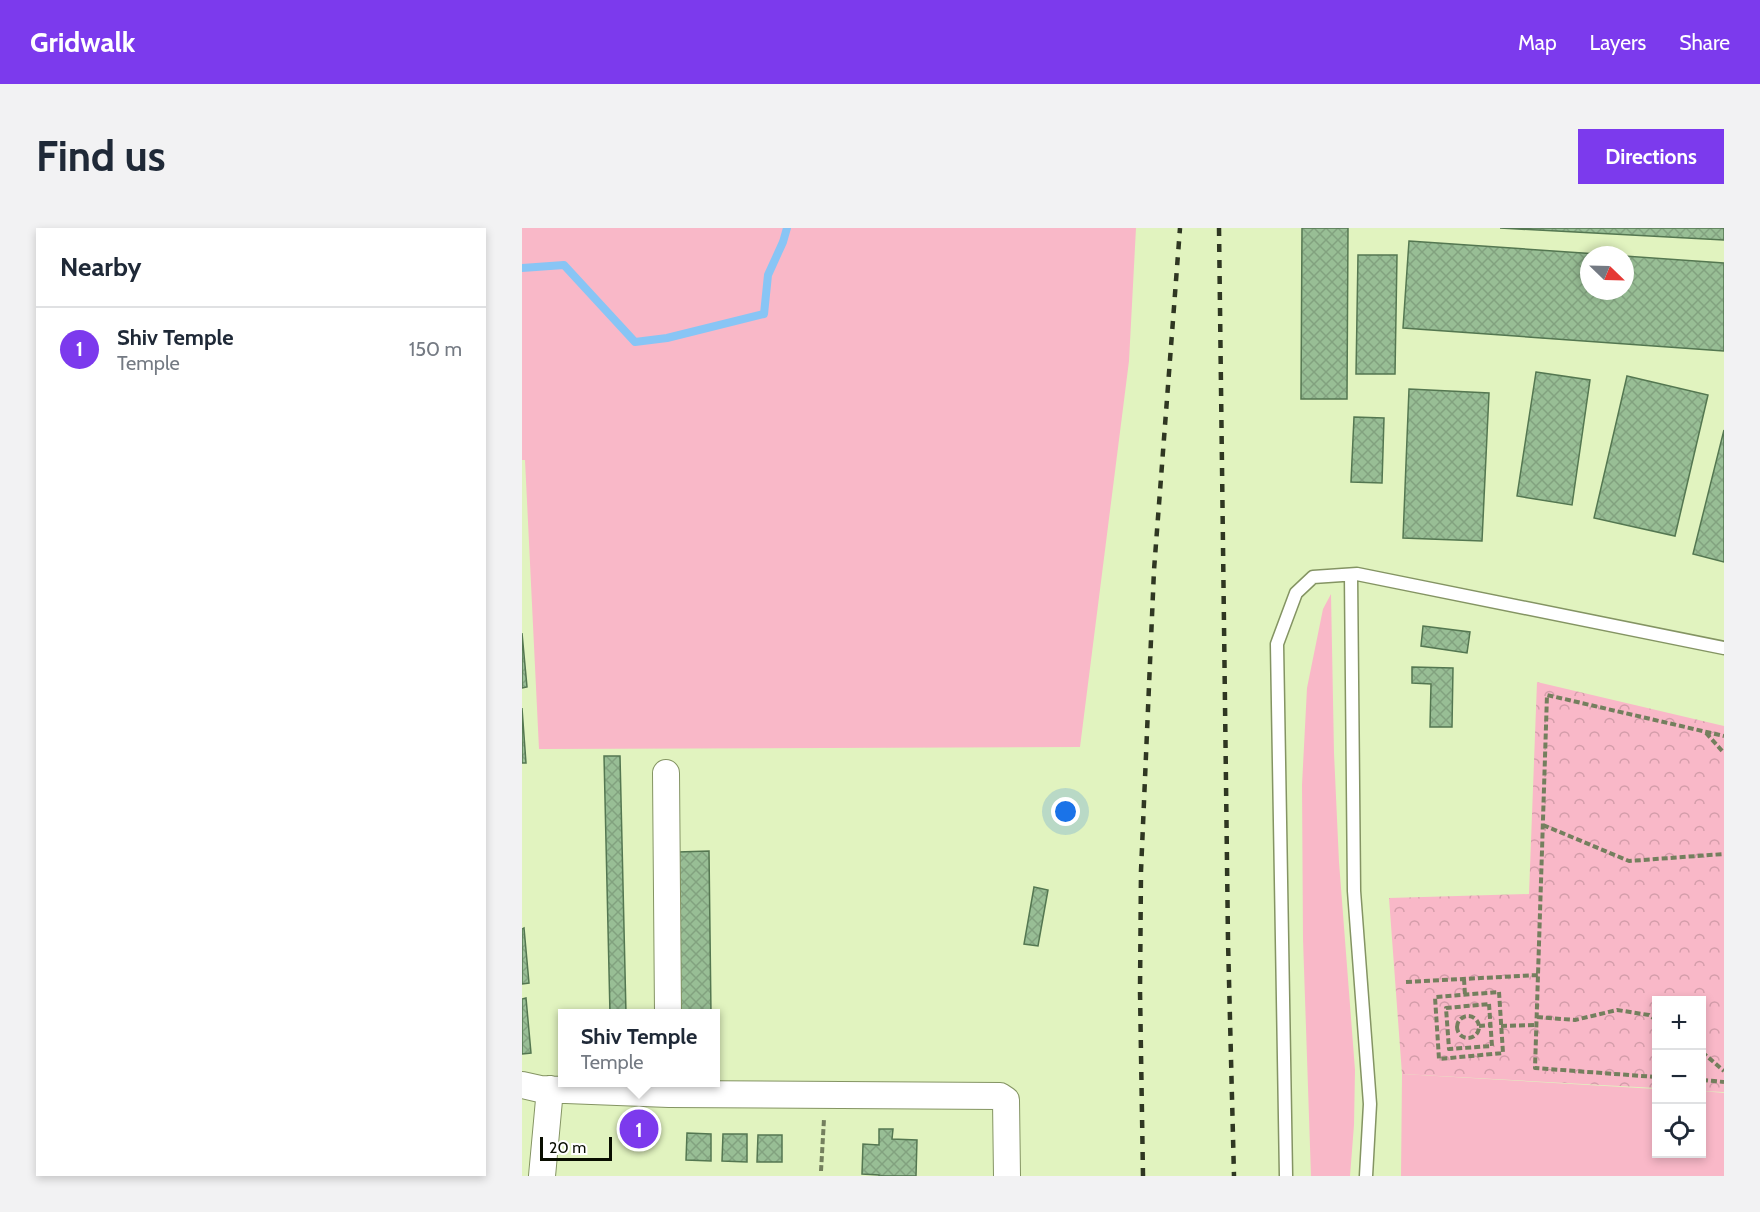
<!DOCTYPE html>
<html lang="en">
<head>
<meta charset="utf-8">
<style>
  body { margin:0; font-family:Cabin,sans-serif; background:#f2f2f3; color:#1f2937 }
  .controls { position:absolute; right:18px; bottom:18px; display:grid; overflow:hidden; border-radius:0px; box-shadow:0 3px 9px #0003 }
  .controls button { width:54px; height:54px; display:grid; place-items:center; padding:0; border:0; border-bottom:2px solid #e0e1e3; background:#fff; color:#1f2937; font:30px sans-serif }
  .compass { position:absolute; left:1058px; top:18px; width:54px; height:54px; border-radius:50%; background:#fff; box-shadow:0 3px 9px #0003; rotate:113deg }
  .scale { position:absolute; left:18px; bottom:15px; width:72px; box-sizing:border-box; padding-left:6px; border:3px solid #090e00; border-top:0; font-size:16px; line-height:21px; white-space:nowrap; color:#090e00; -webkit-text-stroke:4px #fff; paint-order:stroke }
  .you { position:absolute; left:544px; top:584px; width:21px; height:21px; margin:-15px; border:4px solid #fff; border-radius:50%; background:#1a73e8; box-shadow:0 0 0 9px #1a73e833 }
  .badge { display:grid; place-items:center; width:39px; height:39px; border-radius:50%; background:#7c3aed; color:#fff; font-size:20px; font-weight:700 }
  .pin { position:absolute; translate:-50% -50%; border:3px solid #fff; box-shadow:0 2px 6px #0006 }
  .popup { position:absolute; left:36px; top:781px; width:162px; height:78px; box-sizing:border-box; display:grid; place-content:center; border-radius:0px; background:#fff; filter:drop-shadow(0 2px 4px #0005); font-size:20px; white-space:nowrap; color:#747a83 }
  .popup b { font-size:22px; color:#1f2937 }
  .popup::after { content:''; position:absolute; left:50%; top:100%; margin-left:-12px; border:12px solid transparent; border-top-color:#fff }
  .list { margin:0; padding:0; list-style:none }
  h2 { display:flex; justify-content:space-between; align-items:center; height:78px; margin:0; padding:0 24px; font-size:26px }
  h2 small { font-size:20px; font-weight:400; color:#747a83 }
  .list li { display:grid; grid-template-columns:39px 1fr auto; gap:18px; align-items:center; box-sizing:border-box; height:84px; padding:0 24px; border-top:2px solid #e0e1e3 }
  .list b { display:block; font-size:22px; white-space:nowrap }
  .list p { margin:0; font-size:20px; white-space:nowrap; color:#747a83 }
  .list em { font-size:20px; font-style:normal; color:#747a83 }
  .icon { flex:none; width:33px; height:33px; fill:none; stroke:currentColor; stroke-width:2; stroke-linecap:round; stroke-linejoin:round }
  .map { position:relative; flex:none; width:1202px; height:948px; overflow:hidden; border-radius:0px }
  header { display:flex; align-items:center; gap:36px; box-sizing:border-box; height:84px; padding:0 30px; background:#7c3aed; color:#fff }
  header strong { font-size:28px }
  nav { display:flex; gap:33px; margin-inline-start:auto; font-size:21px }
  .intro { display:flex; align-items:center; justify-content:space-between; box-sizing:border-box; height:144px; padding:0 36px }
  h1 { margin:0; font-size:42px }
  .button { padding:15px 27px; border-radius:0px; background:#7c3aed; color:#fff; font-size:21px; font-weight:700 }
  main { display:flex; gap:36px; padding:0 36px }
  aside { flex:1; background:#fff; border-radius:0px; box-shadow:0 3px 9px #0003 }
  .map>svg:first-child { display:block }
</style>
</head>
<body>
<header>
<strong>Gridwalk</strong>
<nav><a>Map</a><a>Layers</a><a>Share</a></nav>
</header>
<div class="intro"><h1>Find us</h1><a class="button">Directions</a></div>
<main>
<aside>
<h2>Nearby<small></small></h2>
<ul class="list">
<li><span class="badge">1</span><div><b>Shiv Temple</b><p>Temple</p></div><em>150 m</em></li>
</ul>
</aside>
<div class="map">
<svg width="1202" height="948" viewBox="0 0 1202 948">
  <defs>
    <pattern id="park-crowns" width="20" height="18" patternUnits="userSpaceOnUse" patternTransform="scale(1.5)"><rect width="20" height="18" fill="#f9b8c8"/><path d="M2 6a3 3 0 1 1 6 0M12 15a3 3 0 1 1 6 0" fill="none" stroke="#d49daa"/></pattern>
    <pattern id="building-cross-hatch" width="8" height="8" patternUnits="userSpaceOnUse" patternTransform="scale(1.5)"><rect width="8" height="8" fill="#98be95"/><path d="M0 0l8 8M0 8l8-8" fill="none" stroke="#82a27f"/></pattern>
  </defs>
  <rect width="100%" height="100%" fill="#e1f3bf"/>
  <path fill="#f9b8c8" d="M0 0H614L607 133 558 519 17 521 3 232H0Z
    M809 366 812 525 817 634 833 842 832 897 828 948H789L781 711 780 557 785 460 801 381Z
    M880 846 1134 861V926H1180V863L1202 865V948H879Z"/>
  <path fill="url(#park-crowns)" d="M1015 454 1202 498V864L1180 863V772H1134V860L880 846 867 670 1007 666Z"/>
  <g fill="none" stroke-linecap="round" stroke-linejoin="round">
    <path stroke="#88c5f5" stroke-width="8" d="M0 40 42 37 113 114 145 110 242 86 246 47 261 14 265 0"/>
  </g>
  <path fill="url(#building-cross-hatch)" stroke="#547751" stroke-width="1.5" d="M780 0H826L825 171H779Z
    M978 0H1202V12Z
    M887 13 1090 27H1067V63H1103V28L1202 35V123L881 100Z
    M836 27H875L873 146H834Z
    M1014 144 1068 152 1050 277 995 268Z
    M1105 148 1186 167 1153 308 1072 290Z
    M887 161 967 165 960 313 881 310Z
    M832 189 862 190 860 255 829 254Z
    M1202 202V334L1171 326Z
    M901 398 948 404 945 425 899 418Z
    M0 405 5 459 0 460Z
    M890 439 931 440 930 499H908L909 456 890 455Z
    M0 480 4 535H0Z
    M82 528H98L104 786H88Z
    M187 623 189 786H157L156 624Z
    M512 659 526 662 516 718 502 716Z
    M2 700 7 755 0 756V701Z
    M4 770 9 825 0 826V771Z
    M357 901H371L370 911 395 912 394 948H357V947L340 946 341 916 357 917Z
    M165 905 189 906V933L164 932Z
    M201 906H225V934L200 933Z
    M236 907H260V934H235Z"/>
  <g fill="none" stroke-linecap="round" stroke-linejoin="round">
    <g stroke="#849463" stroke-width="15">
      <path id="lane" d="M829 347 832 663 848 876 844 948
        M764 948 755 416 774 365 791 349 835 346 1202 420"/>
    </g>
    <g stroke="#849463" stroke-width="28">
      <path id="street" d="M144 545 146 786
        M0 857 18 861 147 866 478 868 484 872 485 948
        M20 948 28 861"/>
    </g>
    <path stroke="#747f5e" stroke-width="4" stroke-dasharray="6 3" stroke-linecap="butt" d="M1184 505 1202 525
      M1021 597 1107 633 1202 626
      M942 751 943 767
      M884 754 1016 747
      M977 764 981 825 917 831 913 769Z
      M967 776 970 818 927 821 924 780Z
      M935 799a11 11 0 1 1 22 0a11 11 0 1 1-22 0Z
      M1015 789 1053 792 1095 782 1127 787 1134 792
      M957 798 969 797
      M979 798 1014 797
      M1180 824 1202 843
      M1134 849 1013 840 1025 467 1202 508
      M1180 852 1202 854
      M299 943 302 891"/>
    <use href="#lane" stroke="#fff" stroke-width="12"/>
    <use href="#street" stroke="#fff" stroke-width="26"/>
    <path stroke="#2f3722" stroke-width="4.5" stroke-dasharray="8 8" stroke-linecap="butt" d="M697 0 706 713 712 948
      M621 948 618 763 619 643 632 342 658 0"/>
  </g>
</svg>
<div class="controls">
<button>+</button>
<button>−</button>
<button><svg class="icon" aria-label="locate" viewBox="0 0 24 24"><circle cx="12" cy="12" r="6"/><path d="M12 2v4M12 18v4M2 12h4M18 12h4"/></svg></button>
</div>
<svg class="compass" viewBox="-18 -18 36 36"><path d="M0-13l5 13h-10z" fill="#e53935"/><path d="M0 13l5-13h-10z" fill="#747a83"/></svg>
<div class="scale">20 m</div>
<div class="you"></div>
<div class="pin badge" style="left:117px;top:901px">1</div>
<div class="popup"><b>Shiv Temple</b>Temple</div>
</div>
</main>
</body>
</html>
